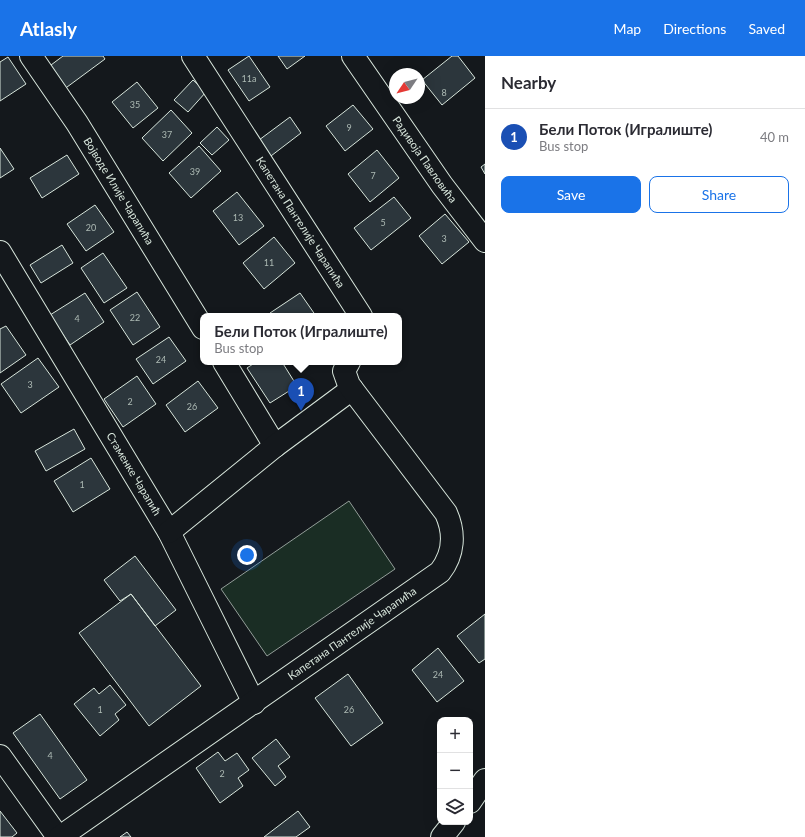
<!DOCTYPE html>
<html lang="en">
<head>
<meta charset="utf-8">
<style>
  body { margin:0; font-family:Lato,sans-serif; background:#f7f7f7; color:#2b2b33 }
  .controls { position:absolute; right:12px; bottom:12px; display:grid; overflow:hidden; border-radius:8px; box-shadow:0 4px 16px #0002 }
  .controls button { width:36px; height:36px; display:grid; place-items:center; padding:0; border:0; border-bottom:1px solid #e1e1e2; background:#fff; color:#2b2b33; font:20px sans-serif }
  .compass { position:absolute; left:389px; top:12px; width:36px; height:36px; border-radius:50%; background:#fff; box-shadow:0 4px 16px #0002; rotate:235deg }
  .you { position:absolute; left:247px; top:499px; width:14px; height:14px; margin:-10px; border:3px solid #fff; border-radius:50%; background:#1a73e8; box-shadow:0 0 0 6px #1a73e833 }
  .badge { display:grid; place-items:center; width:26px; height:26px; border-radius:50%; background:#1a73e8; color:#fff; font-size:13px; font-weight:700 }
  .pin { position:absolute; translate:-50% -33px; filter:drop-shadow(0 1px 2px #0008) }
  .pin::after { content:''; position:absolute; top:21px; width:14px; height:12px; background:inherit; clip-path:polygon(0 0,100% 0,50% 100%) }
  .popup { position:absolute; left:200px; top:257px; width:202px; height:52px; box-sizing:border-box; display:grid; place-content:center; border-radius:8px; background:#fff; filter:drop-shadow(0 1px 3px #0005); font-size:13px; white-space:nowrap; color:#7c7c81 }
  .popup b { font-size:15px; color:#2b2b33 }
  .popup::after { content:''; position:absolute; left:50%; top:100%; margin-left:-8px; border:8px solid transparent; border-top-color:#fff }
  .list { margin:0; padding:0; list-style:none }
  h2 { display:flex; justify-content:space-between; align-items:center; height:52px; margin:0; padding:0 16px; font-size:17px }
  h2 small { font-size:13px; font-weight:400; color:#7c7c81 }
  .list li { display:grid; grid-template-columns:26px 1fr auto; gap:12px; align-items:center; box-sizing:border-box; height:56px; padding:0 16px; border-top:1px solid #e1e1e2 }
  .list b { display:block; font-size:15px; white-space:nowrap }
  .list p { margin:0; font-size:13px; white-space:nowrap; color:#7c7c81 }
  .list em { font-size:13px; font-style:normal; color:#7c7c81 }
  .actions { display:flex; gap:8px; padding:12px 16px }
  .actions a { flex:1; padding:9px 0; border:1px solid #1a73e8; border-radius:8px; text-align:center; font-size:14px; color:#1a73e8 }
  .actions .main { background:#1a73e8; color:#fff }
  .icon { flex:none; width:22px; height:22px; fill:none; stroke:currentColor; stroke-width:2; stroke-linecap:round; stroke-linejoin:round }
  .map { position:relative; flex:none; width:485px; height:781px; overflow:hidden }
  header { display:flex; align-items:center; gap:24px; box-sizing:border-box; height:56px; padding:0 20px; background:#1a73e8; color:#fff }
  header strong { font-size:19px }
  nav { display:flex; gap:22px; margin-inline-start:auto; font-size:14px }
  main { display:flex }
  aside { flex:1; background:#fff }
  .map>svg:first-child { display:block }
</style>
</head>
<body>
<header>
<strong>Atlasly</strong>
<nav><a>Map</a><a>Directions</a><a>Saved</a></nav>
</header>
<main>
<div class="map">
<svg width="485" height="781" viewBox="0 0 485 781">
  <rect width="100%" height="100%" fill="#14181c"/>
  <path fill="#1a2d24" stroke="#939e99" d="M349 445 395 513 267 600 221 533Z"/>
  <path fill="#2c363c" stroke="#d8e6dc" d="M63 0H103L105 3 63 34 47 12Z
    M249 0 270 31 249 45 228 14Z
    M278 0H305L287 13Z
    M452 0H458L475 22 442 49 422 24Z
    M8 1 26 28 0 45V6Z
    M193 24 206 36 188 56 174 44Z
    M137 26 158 52 133 72 112 46Z
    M353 49 373 73 345 95 326 70Z
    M171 54 192 77 163 105 142 82Z
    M290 61 301 77 267 103 255 87Z
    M217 71 229 84 212 99 200 87Z
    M199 90 221 115 191 142 169 117Z
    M0 92 14 113 0 122Z
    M377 94 399 122 370 146 348 118Z
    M67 99 79 118 42 142 30 122Z
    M485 108V118L481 111Z
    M237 136 264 170 239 189 213 155Z
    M394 141 411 162 371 194 354 172Z
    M95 149 114 176 86 195 67 168Z
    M445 158 469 186 442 208 419 180Z
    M274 181 295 207 264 233 243 207Z
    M62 189 73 207 41 227 30 209Z
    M103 197 127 232 104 247 81 212Z
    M137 236 160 271 133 289 110 254Z
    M85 237 104 266 70 289 50 259Z
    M300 237 316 260H272L270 257Z
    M6 270 26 299 0 317V273Z
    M169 281 186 305 153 328 136 303Z
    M38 302 59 331 21 357 1 328Z
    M256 306H282L297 330 270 347 247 312Z
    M137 320 156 348 123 371 104 343Z
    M198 325 218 352 185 376 166 349Z
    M74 373 85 393 46 415 35 395Z
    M91 402 110 433 73 456 54 425Z
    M135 500 176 554 155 570 131 538 120 545 104 524Z
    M131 538 201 630 149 670 79 577Z
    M485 558V603L479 607 457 580Z
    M438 592 464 625 437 646 412 614Z
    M348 618 383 667 351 690 315 642Z
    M110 629 126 649 115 658 119 664 100 680 74 648 94 632 99 638Z
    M40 658 87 724 60 743 13 677Z
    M276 683 290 701 278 710 286 721 275 730 252 702Z
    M218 696 225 705 237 697 249 714 238 722 243 730 220 747 196 712Z
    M0 755 17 777 12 781H0Z
    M298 755 310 771 296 781H264Z
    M127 776 131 781H120Z"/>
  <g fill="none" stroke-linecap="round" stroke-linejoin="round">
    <g stroke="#d8e6dc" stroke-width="24">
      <g id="minor">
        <path id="s1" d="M31 0 77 67 203 272"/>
        <path id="s2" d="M193 0 361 260"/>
        <path id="s3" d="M353 0 442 129 485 185"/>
        <path id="s4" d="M0 196 169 476 254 647"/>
        <path d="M224 306 275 390"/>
        <path d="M169 476 275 390 352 333"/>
        <path d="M0 700 58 781"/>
        <path d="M470 746 485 724"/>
        <path id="s5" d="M60 781 440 516C454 498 455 477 446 457L349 329 344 315 349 306"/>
        <path d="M442 781 454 766"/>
      </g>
    </g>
    <use href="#minor" stroke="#14181c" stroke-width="22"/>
  </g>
  <g text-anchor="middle" stroke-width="3" stroke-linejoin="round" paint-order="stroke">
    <g font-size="9" fill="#adbab4">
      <text x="249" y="26">11a</text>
      <text x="444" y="40">8</text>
      <text x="135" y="52">35</text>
      <text x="349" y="75">9</text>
      <text x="167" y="82">37</text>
      <text x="195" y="119">39</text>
      <text x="373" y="123">7</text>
      <text x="238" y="165">13</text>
      <text x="383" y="170">5</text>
      <text x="91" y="175">20</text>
      <text x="444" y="186">3</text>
      <text x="269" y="210">11</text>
      <text x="135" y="265">22</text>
      <text x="77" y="266">4</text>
      <text x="161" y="307">24</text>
      <text x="30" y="332">3</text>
      <text x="130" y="349">2</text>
      <text x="192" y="354">26</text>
      <text x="82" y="432">1</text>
      <text x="438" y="622">24</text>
      <text x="100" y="657">1</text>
      <text x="349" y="657">26</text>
      <text x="50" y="703">4</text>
      <text x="222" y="721">2</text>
    </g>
    <g font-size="11" fill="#d8e6dc" stroke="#14181c">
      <text dy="4" stroke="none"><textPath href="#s3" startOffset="126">Радивоја Павловића</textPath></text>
      <text dy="4" stroke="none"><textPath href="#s1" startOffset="161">Војводе Илије Чарапића</textPath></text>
      <text dy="4" stroke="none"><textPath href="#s2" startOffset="198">Капетана Пантелије Чарапића</textPath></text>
      <text dy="4" stroke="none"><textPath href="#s4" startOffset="259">Стаменке Чарапић</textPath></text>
      <text dy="4" stroke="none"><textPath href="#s5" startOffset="356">Капетана Пантелије Чарапића</textPath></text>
    </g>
  </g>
</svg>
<div class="controls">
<button>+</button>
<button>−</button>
<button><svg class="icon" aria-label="layers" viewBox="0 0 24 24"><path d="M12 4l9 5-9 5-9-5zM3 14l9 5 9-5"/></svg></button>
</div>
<svg class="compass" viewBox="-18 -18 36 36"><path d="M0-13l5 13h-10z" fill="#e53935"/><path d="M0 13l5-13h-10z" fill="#7c7c81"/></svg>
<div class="you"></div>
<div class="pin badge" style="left:301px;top:355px;background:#1a4fb4">1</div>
<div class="popup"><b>Бели Поток (Игралиште)</b>Bus stop</div>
</div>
<aside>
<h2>Nearby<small></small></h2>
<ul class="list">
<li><span class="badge" style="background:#1a4fb4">1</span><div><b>Бели Поток (Игралиште)</b><p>Bus stop</p></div><em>40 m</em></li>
</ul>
<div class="actions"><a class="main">Save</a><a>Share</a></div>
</aside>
</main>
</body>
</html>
